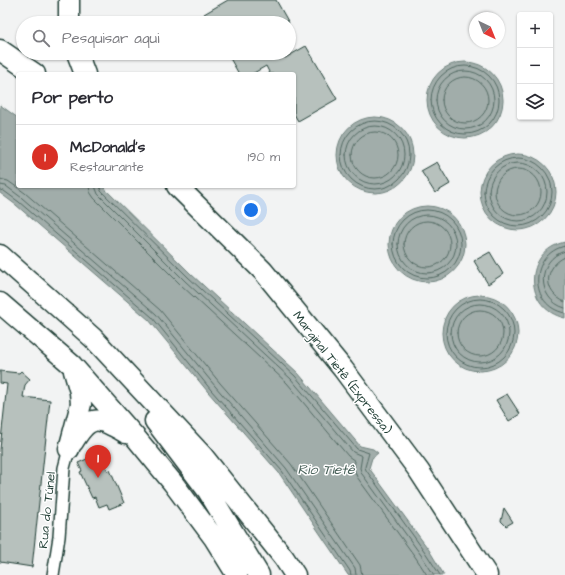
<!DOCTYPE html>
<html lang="pt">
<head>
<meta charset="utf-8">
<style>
  body { margin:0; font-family:"Architects Daughter",sans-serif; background:#f2f2f3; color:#2b2b33 }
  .controls { position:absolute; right:12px; top:12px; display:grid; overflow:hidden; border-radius:4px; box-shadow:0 1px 3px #0004 }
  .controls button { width:36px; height:36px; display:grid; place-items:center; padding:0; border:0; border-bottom:1px solid #e1e1e2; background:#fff; color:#2b2b33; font:20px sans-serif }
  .compass { position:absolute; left:469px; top:12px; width:36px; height:36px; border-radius:50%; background:#fff; box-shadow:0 1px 3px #0004; rotate:137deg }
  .you { position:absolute; left:251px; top:210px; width:14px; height:14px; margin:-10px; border:3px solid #fff; border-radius:50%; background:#1a73e8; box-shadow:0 0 0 6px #1a73e833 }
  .badge { display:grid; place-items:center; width:26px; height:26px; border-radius:50%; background:#d93025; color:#fff; font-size:13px; font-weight:700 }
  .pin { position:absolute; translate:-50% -33px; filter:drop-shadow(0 1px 2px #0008) }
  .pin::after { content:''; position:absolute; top:21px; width:14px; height:12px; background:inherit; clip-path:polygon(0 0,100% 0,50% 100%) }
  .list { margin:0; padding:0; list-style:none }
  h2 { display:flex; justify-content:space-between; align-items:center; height:52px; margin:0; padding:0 16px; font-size:17px }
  h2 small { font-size:13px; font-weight:400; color:#7c7c81 }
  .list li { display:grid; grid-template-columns:26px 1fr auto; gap:12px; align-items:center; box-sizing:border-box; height:64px; padding:0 16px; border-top:1px solid #e1e1e2 }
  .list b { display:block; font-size:15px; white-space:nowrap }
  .list p { margin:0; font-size:13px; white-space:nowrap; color:#7c7c81 }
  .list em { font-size:13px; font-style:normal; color:#7c7c81 }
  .icon { flex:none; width:22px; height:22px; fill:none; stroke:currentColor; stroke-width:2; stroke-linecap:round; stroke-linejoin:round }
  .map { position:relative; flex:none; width:565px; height:575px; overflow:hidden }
  .search { position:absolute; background:#fff; box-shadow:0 1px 3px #0004; left:16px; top:16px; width:280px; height:44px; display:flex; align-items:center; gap:10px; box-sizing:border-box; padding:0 14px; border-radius:22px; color:#7c7c81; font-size:15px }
  .panel { position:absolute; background:#fff; box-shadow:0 1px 3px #0004; left:16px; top:72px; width:280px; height:116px; border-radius:4px }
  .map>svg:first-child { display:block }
</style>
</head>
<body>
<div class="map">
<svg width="565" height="575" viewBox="0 0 565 575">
  <rect width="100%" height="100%" fill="#f2f3f3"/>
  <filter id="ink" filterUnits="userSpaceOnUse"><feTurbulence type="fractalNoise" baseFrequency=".025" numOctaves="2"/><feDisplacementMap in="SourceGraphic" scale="8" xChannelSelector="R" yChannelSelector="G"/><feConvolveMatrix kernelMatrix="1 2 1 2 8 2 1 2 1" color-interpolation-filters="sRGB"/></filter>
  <g filter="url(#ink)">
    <path fill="#a1adaa" stroke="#6d807b" d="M427 100a38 38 0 1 1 76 0a38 38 0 1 1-76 0Z
      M0 105 18 118V186H102L191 274 298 373 360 446 373 449 378 453 372 458 369 468 429 550 444 575H348L279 473 208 392 149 320 16 205 0 193Z
      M337 155a38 38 0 1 1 76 0a38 38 0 1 1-76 0Z
      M480 192a38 38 0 1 1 76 0a38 38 0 1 1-76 0Z
      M389 244a38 38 0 1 1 76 0a38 38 0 1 1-76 0Z
      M565 242V318C523 309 523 251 565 242Z
      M442 333a38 38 0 1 1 76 0a38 38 0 1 1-76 0Z"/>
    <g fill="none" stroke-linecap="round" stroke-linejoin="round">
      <path stroke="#536a63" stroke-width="1" d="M431 100a34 34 0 1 1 68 0a34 34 0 1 1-68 0Z
        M436 100a29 29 0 1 1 58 0a29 29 0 1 1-58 0Z
        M442 100a23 23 0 1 1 46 0a23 23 0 1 1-46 0Z
        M341 155a34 34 0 1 1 68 0a34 34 0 1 1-68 0Z
        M346 155a29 29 0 1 1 58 0a29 29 0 1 1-58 0Z
        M352 155a23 23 0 1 1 46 0a23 23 0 1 1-46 0Z
        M484 192a34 34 0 1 1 68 0a34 34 0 1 1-68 0Z
        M489 192a29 29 0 1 1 58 0a29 29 0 1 1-58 0Z
        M495 192a23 23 0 1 1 46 0a23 23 0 1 1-46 0Z
        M0 179 8 181 25 193 160 310 220 383 291 464 360 565 362 575
        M0 185 6 186 22 198 156 314 215 386 286 468 355 568 356 575
        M89 186 90 192 94 198 181 285 287 383 348 456 355 461 354 469 357 477 416 558 427 575
        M95 186 98 194 185 281 291 379 353 452 362 456 360 468 362 474 421 555 434 575
        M100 186 101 191 188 277 295 376 357 449 369 453 365 467 366 470 425 552 440 575
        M0 190 4 191 19 202 152 317 211 390 282 471 350 571 351 575
        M393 244a34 34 0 1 1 68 0a34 34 0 1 1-68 0Z
        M398 244a29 29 0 1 1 58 0a29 29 0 1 1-58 0Z
        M404 244a23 23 0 1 1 46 0a23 23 0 1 1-46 0Z
        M565 246C529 254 528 306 565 313
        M565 251C536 259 536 300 565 308
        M565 257C543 267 543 293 565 302
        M446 333a34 34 0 1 1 68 0a34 34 0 1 1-68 0Z
        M451 333a29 29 0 1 1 58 0a29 29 0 1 1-58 0Z
        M457 333a23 23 0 1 1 46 0a23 23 0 1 1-46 0Z"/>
    </g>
    <path fill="#b7c1bd" stroke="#1f3d34" d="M228 0H276L289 23H210L204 14Z
      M306 46 337 99 298 121 294 114V74H270L266 66 252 74H239L227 53H283L285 58Z
      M437 162 450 184 435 193 421 171Z
      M490 252 503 274 488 284 474 261Z
      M0 371 19 373 21 371 30 379 25 385 23 397 50 400 32 567 0 562V449L7 384 0 383Z
      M507 394 520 414 509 421 496 400Z
      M96 455 100 464 104 462 108 471 110 470 124 503 109 509 107 504 99 507 95 497 92 498 80 472 82 471 78 463Z
      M504 508 513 522 506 526 501 521Z"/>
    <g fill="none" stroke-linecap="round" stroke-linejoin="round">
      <g stroke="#1f3d34" stroke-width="14">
        <path id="street" d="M53 575 59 537 64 468 69 449"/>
      </g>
      <g stroke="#1f3d34" stroke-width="23">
        <path id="highway" d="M69 0V23
          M0 50 35 74
          M77 53 85 74
          M177 186 263 271 343 369 419 471 487 575
          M0 255 93 338 202 455 284 558 295 575
          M0 303 72 365 136 438 173 483 214 538 237 575
          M155 421 208 491 259 575
          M73 442C91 412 99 418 126 433
          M69 449 81 404 80 392 74 371"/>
      </g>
      <use href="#street" stroke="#fff" stroke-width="11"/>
      <use href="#highway" stroke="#fff" stroke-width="20"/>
    </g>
  </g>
  <g text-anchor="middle" stroke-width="3" stroke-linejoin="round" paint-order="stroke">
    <g font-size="13" fill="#1f3d34" stroke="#fff">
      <text transform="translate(343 372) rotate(52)" y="5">Marginal Tietê (Expressa)</text>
      <text transform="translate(46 510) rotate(-84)" y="5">Rua do Túnel</text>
    </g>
    <g font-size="14" font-style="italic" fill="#465f57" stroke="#fff">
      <text x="326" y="474">Rio Tietê</text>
    </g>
  </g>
</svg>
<div class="controls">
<button>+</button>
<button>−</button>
<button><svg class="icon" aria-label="layers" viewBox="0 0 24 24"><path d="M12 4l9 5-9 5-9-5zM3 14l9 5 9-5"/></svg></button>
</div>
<svg class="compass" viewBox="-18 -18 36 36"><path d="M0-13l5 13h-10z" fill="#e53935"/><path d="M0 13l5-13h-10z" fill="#7c7c81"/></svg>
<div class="you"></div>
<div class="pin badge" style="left:98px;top:478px">1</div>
<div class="search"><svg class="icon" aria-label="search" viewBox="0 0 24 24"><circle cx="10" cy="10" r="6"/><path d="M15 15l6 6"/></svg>Pesquisar aqui</div>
<section class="panel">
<h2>Por perto<small></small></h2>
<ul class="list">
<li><span class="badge">1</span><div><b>McDonald's</b><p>Restaurante</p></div><em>190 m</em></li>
</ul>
</section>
</div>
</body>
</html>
